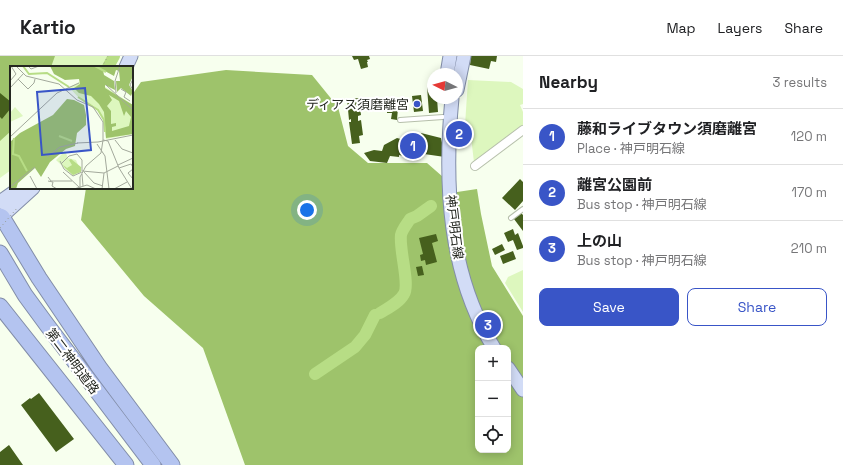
<!DOCTYPE html>
<html lang="en">
<head>
<meta charset="utf-8">
<style>
  body { margin:0; font-family:"Space Grotesk","Noto Sans JP",sans-serif; background:#f6f6f6; color:#202124 }
  .controls { position:absolute; right:12px; bottom:12px; display:grid; overflow:hidden; border-radius:8px; box-shadow:0 2px 10px #0003 }
  .controls button { width:36px; height:36px; display:grid; place-items:center; padding:0; border:0; border-bottom:1px solid #e0e0e0; background:#fff; color:#202124; font:20px sans-serif }
  .compass { position:absolute; left:427px; top:12px; width:36px; height:36px; border-radius:50%; background:#fff; box-shadow:0 2px 10px #0003; rotate:275deg }
  .you { position:absolute; left:307px; top:154px; width:14px; height:14px; margin:-10px; border:3px solid #fff; border-radius:50%; background:#1a73e8; box-shadow:0 0 0 6px #1a73e833 }
  .badge { display:grid; place-items:center; width:26px; height:26px; border-radius:50%; background:#3955c7; color:#fff; font-size:13px; font-weight:700 }
  .pin { position:absolute; translate:-50% -50%; border:2px solid #fff; box-shadow:0 1px 4px #0006 }
  .list { margin:0; padding:0; list-style:none }
  h2 { display:flex; justify-content:space-between; align-items:center; height:52px; margin:0; padding:0 16px; font-size:17px }
  h2 small { font-size:13px; font-weight:400; color:#757577 }
  .list li { display:grid; grid-template-columns:26px 1fr auto; gap:12px; align-items:center; box-sizing:border-box; height:56px; padding:0 16px; border-top:1px solid #e0e0e0 }
  .list b { display:block; font-size:15px; white-space:nowrap }
  .list p { margin:0; font-size:13px; white-space:nowrap; color:#757577 }
  .list em { font-size:13px; font-style:normal; color:#757577 }
  .actions { display:flex; gap:8px; padding:12px 16px }
  .actions a { flex:1; padding:9px 0; border:1px solid #3955c7; border-radius:8px; text-align:center; font-size:14px; color:#3955c7 }
  .actions .main { background:#3955c7; color:#fff }
  .icon { flex:none; width:22px; height:22px; fill:none; stroke:currentColor; stroke-width:2; stroke-linecap:round; stroke-linejoin:round }
  .map { position:relative; flex:none; width:523px; height:409px; overflow:hidden }
  header { display:flex; align-items:center; gap:24px; box-sizing:border-box; height:56px; padding:0 20px; background:#fff; border-bottom:1px solid #e0e0e0 }
  header strong { font-size:19px }
  nav { display:flex; gap:22px; margin-inline-start:auto; font-size:14px }
  main { display:flex }
  aside { flex:1; background:#fff }
  .map>svg:first-child { display:block }
</style>
</head>
<body>
<header>
<strong>Kartio</strong>
<nav><a>Map</a><a>Layers</a><a>Share</a></nav>
</header>
<main>
<div class="map">
<svg width="523" height="409" viewBox="0 0 523 409">
  <rect width="100%" height="100%" fill="#f7ffee"/>
  <path fill="#ddf7be" d="M0 0H115L109 11H11V114L0 122Z
    M468 24 511 26 523 33V48L520 49 523 56V71L474 106 470 73 465 69Z
    M523 214V256L505 227 508 221Z"/>
  <path fill="#9ec36b" fill-rule="evenodd" d="M0 0H55L51 11H11V75L0 85Z
    M226 14 312 19 338 51 348 90 368 107H427L443 121 444 138 477 133 481 158 492 210 523 260V409H245L203 292 144 240 81 164 86 132H132V39L141 26ZM478 292H508V394H478Z"/>
  <g fill="none" stroke-linecap="round" stroke-linejoin="round">
    <path stroke="#b7dd85" stroke-width="12" d="M108 11 114 0
      M380 257C388 252 399 247 404 238 410 228 399 194 401 179 402 174 407 168 410 163L417 160 431 150
      M315 318 355 291 365 279 375 259"/>
  </g>
  <path fill="#46601d" d="M352 0H369L370 3 367 4 368 6H367L368 11 361 13 358 3 354 4Z
    M471 0H497L496 6 491 5 489 13 470 9Z
    M427 31H433V42H437L438 56 429 57Z
    M0 37 11 46V52L2 63 0 61Z
    M421 39 423 55 414 56 412 40Z
    M359 42 361 59 358 60V65L361 64 363 79 359 80 360 87 352 88 349 66H351V63L349 64 347 43Z
    M395 42 396 49 386 50V43Z
    M387 51 398 52 397 64 391 63 392 57H387Z
    M421 77 441 82 445 101 424 98 425 94 411 92 404 100 399 99V101L390 100 387 107 370 105 364 97 374 94 382 95 384 89 397 82 404 84 405 78 420 81Z
    M520 123 523 126V145L515 154 502 142Z
    M521 157 523 159V175L514 163Z
    M513 173 515 179 518 177 523 190V192L517 194 513 184 508 186 504 177Z
    M436 178 438 185 432 187 437 206 426 209 425 204 421 205 420 199 423 198 419 182Z
    M502 188 505 194 495 199 492 193Z
    M513 195 516 203 503 208 500 200Z
    M422 210 424 219 418 220 416 211Z
    M39 337 74 383 56 396 21 349 30 342 31 343Z
    M9 389 23 409H0V396Z"/>
  <g fill="none" stroke-linecap="round" stroke-linejoin="round">
    <g stroke="#b6bfab" stroke-width="6">
      <path id="service" d="M400 64 443 61
        M511 162 523 153"/>
    </g>
    <g stroke="#b6bfab" stroke-width="10">
      <path id="minor" d="M475 110 523 74"/>
    </g>
    <g stroke="#828da8" stroke-width="15">
      <path id="primary" d="M126 11 131 0
        M447 18 450 0
        M457 34 464 0
        M452 42C444 127 448 218 494 292
        M0 146 20 132
        M0 162 33 132
        M508 312 523 334"/>
    </g>
    <g stroke="#828da8" stroke-width="17">
      <path id="motorway" d="M0 160 2 161 39 222 99 311 172 409
        M0 197 25 239 47 269 153 409
        M0 250 126 409"/>
    </g>
    <path stroke="#949a8e" stroke-width="1" stroke-dasharray="1 3" stroke-linecap="butt" d="M102 11 108 0"/>
    <use href="#service" stroke="#fff" stroke-width="4"/>
    <use href="#minor" stroke="#fff" stroke-width="8"/>
    <use href="#primary" stroke="#d2dcf6" stroke-width="13"/>
    <use href="#motorway" stroke="#b4c4f0" stroke-width="15"/>
    <path stroke="#949a8e" stroke-width="1" stroke-dasharray="1 3" stroke-linecap="butt" d="M0 172 18 151"/>
  </g>
  <circle fill="#3955c7" stroke="#fff" stroke-width="1.5" cx="417" cy="48" r="4"/>
  <g text-anchor="middle" stroke-width="4" stroke-linejoin="round" paint-order="stroke">
    <g font-size="13" fill="#252821" stroke="#fff" text-anchor="end">
      <text x="409" y="53">ディアス須磨離宮</text>
    </g>
    <g font-size="13" fill="#252821" stroke="#fff">
      <text transform="translate(455 171) rotate(83)" y="5">神戸明石線</text>
      <text transform="translate(73 305) rotate(53)" y="5">第二神明道路</text>
    </g>
  </g>
  <g transform="translate(10 10)">
    <rect width="123" height="123" fill="#f7ffee"/>
    <path d="M80 11 123 39V68L96 73 93 51 84 40 69 32 59 21ZM5 41 13 50 0 56V47ZM55 85 58 92 66 94 69 101H72L63 110 46 94Z" fill="#ddf7be"/>
    <path d="M40 0H123V10L119 19 123 25 121 30 111 22 107 26 106 15H110L109 5 106 4 104 10 93 4 94 9 104 15 105 24 95 19V22L123 39V68L96 72 94 46 89 38 81 30 69 27 64 22 70 18 69 13 55 14 44 8ZM99 29 109 35 114 50 116 45 121 51 119 60 102 65V61L106 60V57L101 58V45L97 40 102 34ZM57 33 64 34 74 39 76 49V59L67 67 65 80 56 83 40 96 31 111 25 102 8 117 6 123H0V76L10 67 43 49Z" fill="#9ec36b" fill-rule="evenodd"/>
    <path d="M61 93 71 101V106L63 109 55 102 53 99 57 102 62 99 59 94Z" fill="#b7dd85"/>
    <path fill="none" stroke="#b7dd85" stroke-width="2" d="M13 0 19 8 37 7 59 21M85 0 96 6M68 31 88 44 94 54 95 66M49 70 62 75M4 72 3 88 9 90 17 105"/>
    <path fill="none" stroke="#a3a99c" stroke-width="1" d="M6 0 16 10 49 18 67 34 83 41 93 56V74L98 75M18 0 21 3 29 0M8 13 18 23 24 17 25 13M123 13 120 19 123 24M0 15 6 8 1 0M96 19 123 44M0 22 14 7M111 23 116 26 114 31 120 35M106 27 105 15 110 0M0 71 47 27 69 17M105 74 112 83 123 87M98 75 109 102 122 123M67 77 88 76 123 69M87 78 95 90 99 123M37 91 50 81 68 77M50 95 54 103 63 110 72 106M51 98 59 90 67 88 72 94V105M108 99 123 92M109 102 121 98 123 101M123 103 118 107 123 113M72 105 94 107 108 100M53 106 70 122M74 106 84 117 93 120M72 108 73 120M20 110 27 123M38 111 41 115H62M38 115 43 116 42 120 47 123M0 121 25 101M64 123 77 119 86 123M70 123V111L76 100 91 87 93 74M92 123 94 107M104 123 117 116"/>
    <path fill="#3955c7" fill-opacity="0.15" stroke="#3955c7" stroke-width="2" d="M75 22 81 84 32 89 27 26Z"/>
    <rect width="123" height="123" fill="none" stroke="#252821" stroke-width="2"/>
  </g>
</svg>
<div class="controls">
<button>+</button>
<button>−</button>
<button><svg class="icon" aria-label="locate" viewBox="0 0 24 24"><circle cx="12" cy="12" r="6"/><path d="M12 2v4M12 18v4M2 12h4M18 12h4"/></svg></button>
</div>
<svg class="compass" viewBox="-18 -18 36 36"><path d="M0-13l5 13h-10z" fill="#e53935"/><path d="M0 13l5-13h-10z" fill="#757577"/></svg>
<div class="you"></div>
<div class="pin badge" style="left:413px;top:90px">1</div>
<div class="pin badge" style="left:459px;top:78px">2</div>
<div class="pin badge" style="left:488px;top:269px">3</div>
</div>
<aside>
<h2>Nearby<small>3 results</small></h2>
<ul class="list">
<li><span class="badge">1</span><div><b>藤和ライブタウン須磨離宮</b><p>Place · 神戸明石線</p></div><em>120 m</em></li>
<li><span class="badge">2</span><div><b>離宮公園前</b><p>Bus stop · 神戸明石線</p></div><em>170 m</em></li>
<li><span class="badge">3</span><div><b>上の山</b><p>Bus stop · 神戸明石線</p></div><em>210 m</em></li>
</ul>
<div class="actions"><a class="main">Save</a><a>Share</a></div>
</aside>
</main>
</body>
</html>
